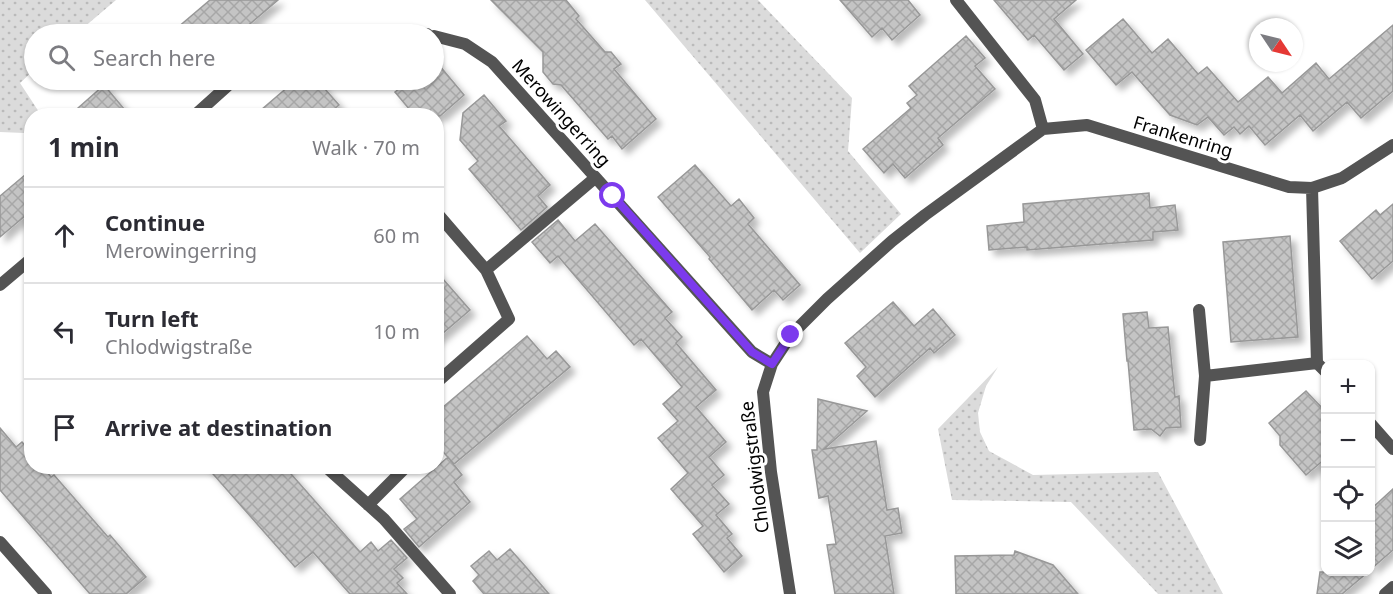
<!DOCTYPE html>
<html lang="en">
<head>
<meta charset="utf-8">
<style>
  body { margin:0; font-family:"Noto Sans",sans-serif; background:#f7f7f7; color:#2b2b33 }
  .controls { position:absolute; right:18px; bottom:18px; display:grid; overflow:hidden; border-radius:12px; box-shadow:0 2px 4px #0004 }
  .controls button { width:54px; height:54px; display:grid; place-items:center; padding:0; border:0; border-bottom:2px solid #e1e1e2; background:#fff; color:#2b2b33; font:30px sans-serif }
  .compass { position:absolute; left:1249px; top:18px; width:54px; height:54px; border-radius:50%; background:#fff; box-shadow:0 2px 4px #0004; rotate:125deg }
  .stop { position:absolute; width:18px; height:18px; margin:-14px; border:4px solid #7c3aed; border-radius:50%; background:#fff }
  .stop.end { background:#7c3aed; border-color:#fff; box-shadow:0 2px 6px #0008 }
  .list { margin:0; padding:0; list-style:none }
  h2 { display:flex; justify-content:space-between; align-items:center; height:78px; margin:0; padding:0 24px; font-size:26px }
  h2 small { font-size:20px; font-weight:400; color:#7c7c81 }
  .list li { display:grid; grid-template-columns:39px 1fr auto; gap:18px; align-items:center; box-sizing:border-box; height:96px; padding:0 24px; border-top:2px solid #e1e1e2 }
  .list b { display:block; font-size:22px; white-space:nowrap }
  .list p { margin:0; font-size:20px; white-space:nowrap; color:#7c7c81 }
  .list em { font-size:20px; font-style:normal; color:#7c7c81 }
  .icon { flex:none; width:33px; height:33px; fill:none; stroke:currentColor; stroke-width:2; stroke-linecap:round; stroke-linejoin:round }
  .map { position:relative; flex:none; width:1393px; height:594px; overflow:hidden }
  .search { position:absolute; background:#fff; box-shadow:0 2px 4px #0004; left:24px; top:24px; width:420px; height:66px; display:flex; align-items:center; gap:15px; box-sizing:border-box; padding:0 21px; border-radius:33px; color:#7c7c81; font-size:22px }
  .panel { position:absolute; background:#fff; box-shadow:0 2px 4px #0004; left:24px; top:108px; width:420px; height:366px; border-radius:24px }
  .map>svg:first-child { display:block }
</style>
</head>
<body>
<div class="map">
<svg width="1393" height="594" viewBox="0 0 1393 594">
  <defs>
    <pattern id="grass-dots" width="8" height="8" patternUnits="userSpaceOnUse" patternTransform="scale(1.5)"><rect width="8" height="8" fill="#dbdbdb"/><path d="M2 2h.1M6 6h.1" fill="none" stroke="#bababa" stroke-width="1.8" stroke-linecap="round"/></pattern>
    <pattern id="building-cross-hatch" width="8" height="8" patternUnits="userSpaceOnUse" patternTransform="scale(1.5)"><rect width="8" height="8" fill="#c4c4c4"/><path d="M0 0l8 8M0 8l8-8" fill="none" stroke="#a7a7a7"/></pattern>
    <filter id="shadow"><feDropShadow dx="5.5" dy="5.5" stdDeviation="3" flood-color="#0004"/></filter>
  </defs>
  <rect width="100%" height="100%" fill="#fff"/>
  <path fill="url(#grass-dots)" d="M0 0H116L76 34H34V70L20 83 41 115 32 116 31 126 24 133 0 132Z
    M645 0H758L852 98 848 151 901 214 860 253Z
    M998 367 986 386 978 413 980 432 989 451 1033 475 1158 472 1223 594H1158L1071 502 952 500 938 429Z"/>
  <path fill="url(#building-cross-hatch)" stroke="#989898" stroke-width="1.5" filter="url(#shadow)" d="M210 0H278L238 34H170Z
    M491 0H566L579 16 576 19 605 52H611L621 64 614 69 656 119 622 149 612 136 608 139 561 85 553 84 543 72V52Z
    M840 0H908L920 15 892 40 882 28 872 37Z
    M994 0H1076L1054 19 1083 54 1064 70 1034 35 1028 40Z
    M1123 19 1152 53 1168 39 1198 74 1207 67 1238 102 1268 77 1282 93 1316 63 1329 79 1393 25V91L1361 118 1347 102 1313 131 1300 115 1265 145 1249 126 1240 134 1234 127 1224 135 1208 117 1197 125 1170 115 1132 72 1116 85 1086 50Z
    M966 36 985 58 975 66 995 89 938 138 943 145 905 178 893 164 884 173 863 149 911 108 907 103 917 95 909 86Z
    M434 59 464 95 440 116H415L395 92 410 80H434Z
    M296 80H317L339 105 326 116H254Z
    M104 85 130 116H69Z
    M484 95 506 121 499 126 550 185 538 196 547 207 521 230 469 169 478 161 460 140 463 113Z
    M695 165 731 206 739 199 754 218 748 224 800 285 783 300 774 290 752 310 709 259 710 257 658 197Z
    M32 169V210L0 237V196Z
    M1149 193 1150 208 1175 205 1178 230 1153 232V240L1027 250V247L989 250 987 226 1024 222 1023 204Z
    M1393 204V261L1372 279 1340 241 1376 210 1380 215Z
    M558 220 575 241 595 224 672 312 665 318 682 337 676 343 716 390 696 407 726 442 709 457 724 475 712 485 729 504 716 515 732 534 727 538 742 556 724 572 693 534 703 526 671 489 688 473 658 438 678 421 663 404 682 387 641 339 634 345 558 256 550 263 532 242Z
    M1290 236 1298 337 1231 342 1223 242Z
    M436 271 470 310 436 339Z
    M893 302 914 326 933 309 955 335 934 353 930 348 875 397 857 376 866 367 845 343Z
    M1147 312 1149 328 1168 327 1175 397 1179 396 1181 427 1166 428 1160 436 1151 429 1134 430 1128 361H1127L1123 314Z
    M527 336 547 359 556 351 570 367 454 464 436 444V413Z
    M1306 391 1326 412V458L1306 475 1280 445V436L1269 423Z
    M818 399 867 411 824 449 876 441 887 510 898 508 902 533 885 536 894 594H835L827 545 836 544 828 496 819 498 812 450H817Z
    M0 428 16 447 22 442 32 453V466H42L51 477 54 475 108 537 110 535 146 577 126 594H90L0 490Z
    M448 457 462 475 454 482 470 502 419 547 404 529 417 519 400 499Z
    M206 466H284L360 552 371 542 378 551 391 540 407 558 394 569 403 578 397 583 407 594H350L313 552 295 567Z
    M1393 489V550L1371 569V509Z
    M510 549 526 567 549 594H484L473 581 479 575 471 566 489 551 497 560Z
    M1015 551 1053 565 1078 594H956L955 556 1014 555Z
    M1320 572H1368L1342 594H1317Z"/>
  <g fill="none" stroke-linecap="round" stroke-linejoin="round">
    <path stroke="#545454" stroke-width="12" d="M956 0 1035 100 1043 129
      M320 34 351 32 427 34
      M434 36 465 44 492 62 752 352 772 364
      M194 116 234 80
      M1312 188 1317 363 1326 372
      M436 212 486 270
      M0 285 32 258
      M1199 310 1205 376 1317 363
      M436 383 509 319 486 270 595 178
      M1370 423 1393 449
      M1200 440 1205 376
      M325 466 384 519 450 594
      M368 505 407 466
      M0 542 46 594
      M790 594 771 472 763 392 772 364 791 335 827 299 892 241 925 215 1043 129 1087 125 1289 187 1312 188 1342 178 1393 145
      M1385 594 1393 587"/>
  </g>
  <g fill="none" stroke-linecap="round" stroke-linejoin="round">
    <path stroke="#7c3aed" stroke-width="8" d="M613 196 752 352 772 364 791 335"/>
  </g>
  <g text-anchor="middle" stroke-width="6" stroke-linejoin="round" paint-order="stroke">
    <g font-size="18" fill="#000" stroke="#fff">
      <text transform="translate(561 113) rotate(48)" y="6">Merowingerring</text>
      <text transform="translate(1183 137) rotate(17)" y="6">Frankenring</text>
      <text transform="translate(755 467) rotate(-97)" y="6">Chlodwigstraße</text>
    </g>
  </g>
</svg>
<div class="controls">
<button>+</button>
<button>−</button>
<button><svg class="icon" aria-label="locate" viewBox="0 0 24 24"><circle cx="12" cy="12" r="6"/><path d="M12 2v4M12 18v4M2 12h4M18 12h4"/></svg></button>
<button><svg class="icon" aria-label="layers" viewBox="0 0 24 24"><path d="M12 4l9 5-9 5-9-5zM3 14l9 5 9-5"/></svg></button>
</div>
<svg class="compass" viewBox="-18 -18 36 36"><path d="M0-13l5 13h-10z" fill="#e53935"/><path d="M0 13l5-13h-10z" fill="#7c7c81"/></svg>
<div class="stop" style="left:613px;top:196px"></div>
<div class="stop end" style="left:791px;top:335px"></div>
<div class="search"><svg class="icon" aria-label="search" viewBox="0 0 24 24"><circle cx="10" cy="10" r="6"/><path d="M15 15l6 6"/></svg>Search here</div>
<section class="panel">
<h2>1 min<small>Walk · 70 m</small></h2>
<ul class="list">
<li><svg class="icon" aria-label="ahead" viewBox="0 0 24 24"><path d="M12 20V5M6 11l6-6 6 6"/></svg><div><b>Continue</b><p>Merowingerring</p></div><em>60 m</em></li>
<li><svg class="icon" aria-label="left" viewBox="0 0 24 24"><path d="M17 20v-9H6M10 6l-5 5 5 5"/></svg><div><b>Turn left</b><p>Chlodwigstraße</p></div><em>10 m</em></li>
<li><svg class="icon" aria-label="arrive" viewBox="0 0 24 24"><path d="M6 21V4h12l-3 4 3 4H6"/></svg><div><b>Arrive at destination</b></div></li>
</ul>
</section>
</div>
</body>
</html>
